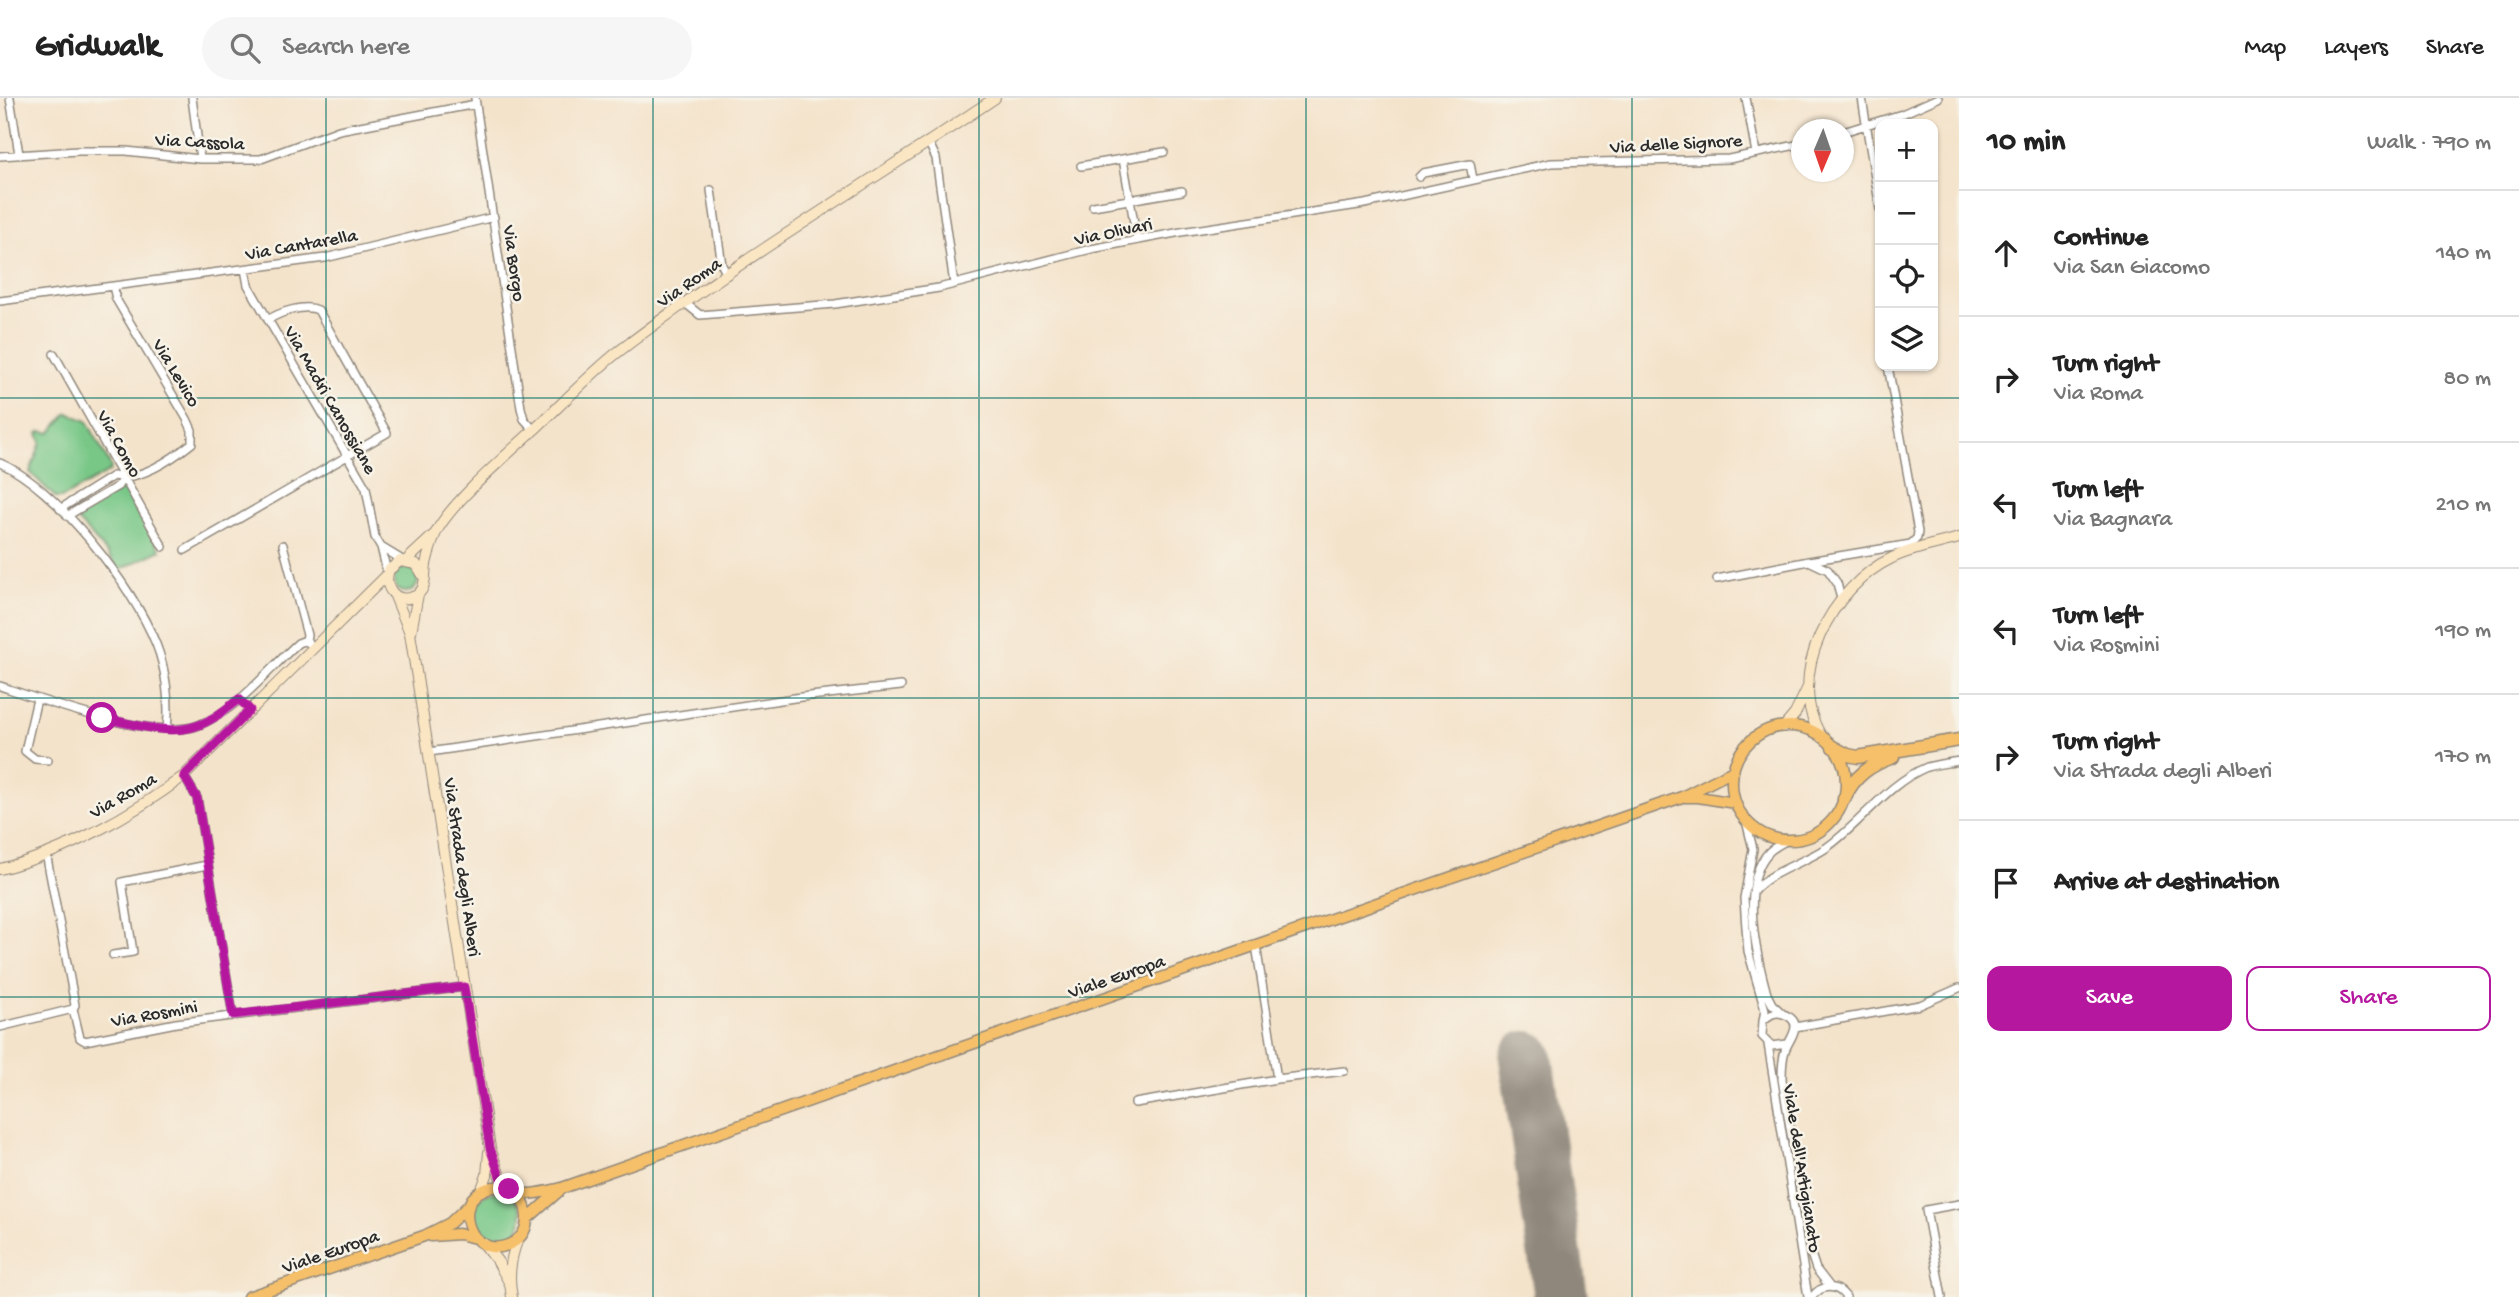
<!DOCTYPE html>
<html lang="en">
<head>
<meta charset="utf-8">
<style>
  body { margin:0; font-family:"Gochi Hand",sans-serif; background:#f6f6f6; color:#222 }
  .controls { position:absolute; right:21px; top:21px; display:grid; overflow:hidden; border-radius:14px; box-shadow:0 2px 5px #0004 }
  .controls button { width:63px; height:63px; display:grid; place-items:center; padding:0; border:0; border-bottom:2px solid #e0e0e0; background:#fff; color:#222; font:35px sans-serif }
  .compass { position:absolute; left:1791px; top:21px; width:63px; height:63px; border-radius:50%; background:#fff; box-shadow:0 2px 5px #0004; rotate:182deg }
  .stop { position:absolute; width:21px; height:21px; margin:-16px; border:5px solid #b5179e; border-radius:50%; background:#fff }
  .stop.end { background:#b5179e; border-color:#fff; box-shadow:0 2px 7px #0008 }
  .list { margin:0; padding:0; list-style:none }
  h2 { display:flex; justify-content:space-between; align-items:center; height:91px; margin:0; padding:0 28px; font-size:30px }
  h2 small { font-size:23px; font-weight:400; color:#767676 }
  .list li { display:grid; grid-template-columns:46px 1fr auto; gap:21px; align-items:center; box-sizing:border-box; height:126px; padding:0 28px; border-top:2px solid #e0e0e0 }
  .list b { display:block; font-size:26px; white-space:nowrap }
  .list p { margin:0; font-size:23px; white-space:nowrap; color:#767676 }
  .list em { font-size:23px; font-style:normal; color:#767676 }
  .actions { display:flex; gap:14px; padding:21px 28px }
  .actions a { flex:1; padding:16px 0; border:2px solid #b5179e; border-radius:14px; text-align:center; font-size:24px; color:#b5179e }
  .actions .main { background:#b5179e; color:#fff }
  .icon { flex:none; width:38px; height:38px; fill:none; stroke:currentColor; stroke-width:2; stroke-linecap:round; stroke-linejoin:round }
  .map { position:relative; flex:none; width:1959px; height:1199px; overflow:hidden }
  header { display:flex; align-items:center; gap:42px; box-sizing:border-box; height:98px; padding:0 35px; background:#fff; border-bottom:2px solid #e0e0e0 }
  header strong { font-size:33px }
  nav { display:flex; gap:38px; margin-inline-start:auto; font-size:24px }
  .search { width:490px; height:63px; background:#f6f6f6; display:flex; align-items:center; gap:18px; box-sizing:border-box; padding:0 24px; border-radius:38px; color:#767676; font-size:26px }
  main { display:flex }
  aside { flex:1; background:#fff }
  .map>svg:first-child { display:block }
</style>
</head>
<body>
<header>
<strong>Gridwalk</strong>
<div class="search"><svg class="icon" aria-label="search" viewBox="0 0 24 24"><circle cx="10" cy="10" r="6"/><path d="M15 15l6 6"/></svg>Search here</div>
<nav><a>Map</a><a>Layers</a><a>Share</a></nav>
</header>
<main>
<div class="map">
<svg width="1959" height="1199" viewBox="0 0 1959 1199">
  <rect width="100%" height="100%" fill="#f7f3e8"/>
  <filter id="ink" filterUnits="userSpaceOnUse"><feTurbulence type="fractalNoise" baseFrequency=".0143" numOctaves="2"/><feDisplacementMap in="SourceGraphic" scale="14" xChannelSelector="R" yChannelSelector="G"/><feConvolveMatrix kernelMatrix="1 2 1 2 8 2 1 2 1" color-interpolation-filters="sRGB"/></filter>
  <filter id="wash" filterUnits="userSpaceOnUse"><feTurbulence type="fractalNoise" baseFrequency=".00686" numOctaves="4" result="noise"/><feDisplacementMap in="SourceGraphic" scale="28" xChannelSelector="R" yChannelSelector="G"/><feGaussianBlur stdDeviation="1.57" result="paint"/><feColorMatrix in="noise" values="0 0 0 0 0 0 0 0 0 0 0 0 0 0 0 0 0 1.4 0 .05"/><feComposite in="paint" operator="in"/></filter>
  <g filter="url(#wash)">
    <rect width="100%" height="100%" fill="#f4e3cb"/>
    <path fill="#78c787" stroke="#527959" stroke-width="2" d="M68 315 87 323 111 369 110 373 62 400H56L30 374 41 344 38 335 42 333 50 335Z
      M123 391 161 452 119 472 108 456 77 422 78 414Z
      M394 482a12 12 0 1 1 24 0a12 12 0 1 1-24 0Z
      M472 1119a25 25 0 1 1 50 0a25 25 0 1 1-50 0Z"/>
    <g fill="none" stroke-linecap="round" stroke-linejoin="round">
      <path stroke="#90877b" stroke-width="54" d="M1526 960 1561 1199"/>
    </g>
  </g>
  <g filter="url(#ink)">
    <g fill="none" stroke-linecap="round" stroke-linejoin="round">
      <g stroke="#90877b" stroke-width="10">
        <path id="street" d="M10 0 19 56
          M192 0 200 61
          M475 0 521 310 524 321 534 332
          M1746 0 1756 55
          M1862 0 1880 111
          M1843 34 1902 16 1938 0
          M928 43 936 60 954 186
          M0 58 78 53H126L200 61H261L339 32 476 6
          M1123 61 1137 142
          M1081 68 1164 54
          M1419 79 1423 75 1470 66 1473 81
          M711 92 722 167 727 177
          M1093 108 1182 93
          M245 171 248 187 366 390 375 439 381 449 387 474
          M0 203 325 160 494 119
          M685 205 700 217 835 206 939 190 1091 151 1181 134 1365 106 1551 65 1729 61 1801 46
          M54 256 163 449
          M0 365C57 390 133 488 156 546 166 571 170 604 167 631
          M60 411 113 378C139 384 172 361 192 345V332L187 321 116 201 113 188
          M67 418 118 388 123 380
          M283 447 307 537 306 542
          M381 449 404 463
          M185 452 387 335 318 212C304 206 280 214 268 222
          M1809 463 1911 446 1917 440 1918 434 1888 268
          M1717 481 1809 463 1828 472 1837 485 1841 501
          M0 588C44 603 157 644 199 627 239 611 267 573 298 545L306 542 314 550
          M37 601 25 653 35 661 48 662
          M429 654 801 599 901 588
          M184 678 197 700 233 917
          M1746 723 1753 751 1744 800 1746 830 1748 853 1765 912 1763 923
          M46 755 75 907 73 911
          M1753 794C1772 772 1802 766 1826 750 1862 725 1886 686 1927 669 1937 666 1949 665 1959 663
          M113 857 133 854 122 784 207 767
          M1782 915 1772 906 1767 896C1757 860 1739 785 1769 754 1774 749 1781 746 1787 742
          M0 929 73 911 80 940 85 943 176 925 464 889
          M1795 929 1920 907 1959 890
          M1768 946 1808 1199
          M1787 946 1772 948 1762 938 1763 923C1769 917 1775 913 1783 916 1807 924 1788 942 1785 953 1782 962 1782 972 1782 981L1811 1156 1816 1171 1830 1189
          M1277 981 1344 973
          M1135 1005 1277 981 1256 847
          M1812 1199C1822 1186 1836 1186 1846 1199
          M1942 1199 1926 1112 1959 1106"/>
      </g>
      <g stroke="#90877b" stroke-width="12">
        <path id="secondary" d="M406 463 435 436
          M424 479 416 466 400 463 389 472C383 487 394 506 413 499 429 493 423 475 427 462 429 454 432 445 435 437 446 409 512 352 536 330 563 305 589 277 618 254 738 162 869 85 995 0
          M395 498 410 535 490 1050 501 1081 509 1091
          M411 534 418 496
          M1784 629 1795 616 1807 591
          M1822 639C1783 579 1832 488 1892 460 1912 450 1938 446 1959 440
          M0 771C64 755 132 717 184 678L387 477
          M481 1093 487 1077 489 1054
          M484 1146 498 1164 510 1186
          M512 1199C508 1179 510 1160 518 1141"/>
      </g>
      <g stroke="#90877b" stroke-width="13">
        <path id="primary" d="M1732 685a57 57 0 1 1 114 0a57 57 0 1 1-114 0Z
          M1685 699H1698L1735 705
          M515 1094C532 1109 532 1138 508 1147 470 1162 449 1102 488 1090 502 1086 511 1095 525 1096 537 1096 550 1093 562 1090L937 958 1682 699 1733 673
          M527 1121 559 1093
          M431 1138 459 1136 475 1140
          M248 1199 424 1138 450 1125 467 1109"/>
      </g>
      <g stroke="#90877b" stroke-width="15">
        <path id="highway" d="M1833 649 1848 657 1858 659 1959 642
          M1844 701C1854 678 1870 667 1893 659"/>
      </g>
      <use href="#street" stroke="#fff" stroke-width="7"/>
      <use href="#secondary" stroke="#fbe6c4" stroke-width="10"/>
      <use href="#primary" stroke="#f6c06b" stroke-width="10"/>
      <use href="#highway" stroke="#f6c06b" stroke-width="12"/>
    </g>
  </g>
  <g fill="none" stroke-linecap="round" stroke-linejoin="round" filter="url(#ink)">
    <path stroke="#b5179e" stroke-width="9" d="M102 620C131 625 167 638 196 628 212 623 226 611 239 601L250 612 184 678 197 700 233 917 464 889 490 1050 501 1081 509 1091"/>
  </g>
  <path fill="none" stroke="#0f766e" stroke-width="2" stroke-opacity="0.55" d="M326 0V1199M653 0V1199M979 0V1199M1306 0V1199M1632 0V1199M0 300H1959M0 600H1959M0 899H1959"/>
  <g text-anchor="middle" stroke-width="5" stroke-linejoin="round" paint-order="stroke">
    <g font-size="19" fill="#2b2b2b" stroke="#f7f3e8">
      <text transform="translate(200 42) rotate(3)" y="7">Via Cassola</text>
      <text transform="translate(1676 44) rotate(-3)" y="7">Via delle Signore</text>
      <text transform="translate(1113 132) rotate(-12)" y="7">Via Olivari</text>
      <text transform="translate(301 145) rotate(-10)" y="7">Via Cantarella</text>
      <text transform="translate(516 165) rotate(82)" y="7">Via Borgo</text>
      <text transform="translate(688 183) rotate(-35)" y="7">Via Roma</text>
      <text transform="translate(178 274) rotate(59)" y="7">Via Levico</text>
      <text transform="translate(332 301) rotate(60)" y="7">Via Madri Canossiane</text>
      <text transform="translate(121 345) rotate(61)" y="7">Via Como</text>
      <text transform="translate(122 696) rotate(-30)" y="7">Via Roma</text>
      <text transform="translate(464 769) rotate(82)" y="7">Via Strada degli Alberi</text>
      <text transform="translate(1116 877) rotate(-19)" y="7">Viale Europa</text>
      <text transform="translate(154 914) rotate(-10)" y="7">Via Rosmini</text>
      <text transform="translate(1804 1070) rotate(81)" y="7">Viale dell'Artigianato</text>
      <text transform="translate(330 1152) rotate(-19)" y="7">Viale Europa</text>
    </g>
  </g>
</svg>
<div class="controls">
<button>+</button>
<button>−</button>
<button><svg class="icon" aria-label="locate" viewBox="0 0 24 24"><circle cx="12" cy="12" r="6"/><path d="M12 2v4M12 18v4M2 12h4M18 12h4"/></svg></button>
<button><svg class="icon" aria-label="layers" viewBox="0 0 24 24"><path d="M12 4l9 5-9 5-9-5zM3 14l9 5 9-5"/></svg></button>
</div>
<svg class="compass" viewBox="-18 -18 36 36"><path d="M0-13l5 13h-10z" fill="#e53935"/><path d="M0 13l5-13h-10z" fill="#767676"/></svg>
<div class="stop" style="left:102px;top:620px"></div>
<div class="stop end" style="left:509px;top:1091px"></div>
</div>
<aside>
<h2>10 min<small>Walk · 790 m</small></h2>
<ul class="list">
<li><svg class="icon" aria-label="ahead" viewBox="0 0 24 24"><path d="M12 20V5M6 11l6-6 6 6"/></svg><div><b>Continue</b><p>Via San Giacomo</p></div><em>140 m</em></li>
<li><svg class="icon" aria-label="right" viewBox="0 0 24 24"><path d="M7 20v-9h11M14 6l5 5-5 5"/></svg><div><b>Turn right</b><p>Via Roma</p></div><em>80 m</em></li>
<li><svg class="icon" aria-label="left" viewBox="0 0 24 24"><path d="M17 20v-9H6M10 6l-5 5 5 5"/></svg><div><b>Turn left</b><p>Via Bagnara</p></div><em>210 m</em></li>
<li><svg class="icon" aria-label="left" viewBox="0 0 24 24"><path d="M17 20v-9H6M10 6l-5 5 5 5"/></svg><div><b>Turn left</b><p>Via Rosmini</p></div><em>190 m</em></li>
<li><svg class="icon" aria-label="right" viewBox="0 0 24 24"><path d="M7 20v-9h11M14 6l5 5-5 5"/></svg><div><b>Turn right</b><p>Via Strada degli Alberi</p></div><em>170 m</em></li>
<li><svg class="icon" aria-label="arrive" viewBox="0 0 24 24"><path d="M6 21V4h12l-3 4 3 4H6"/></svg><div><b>Arrive at destination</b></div></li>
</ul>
<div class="actions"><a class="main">Save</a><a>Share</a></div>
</aside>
</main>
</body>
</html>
